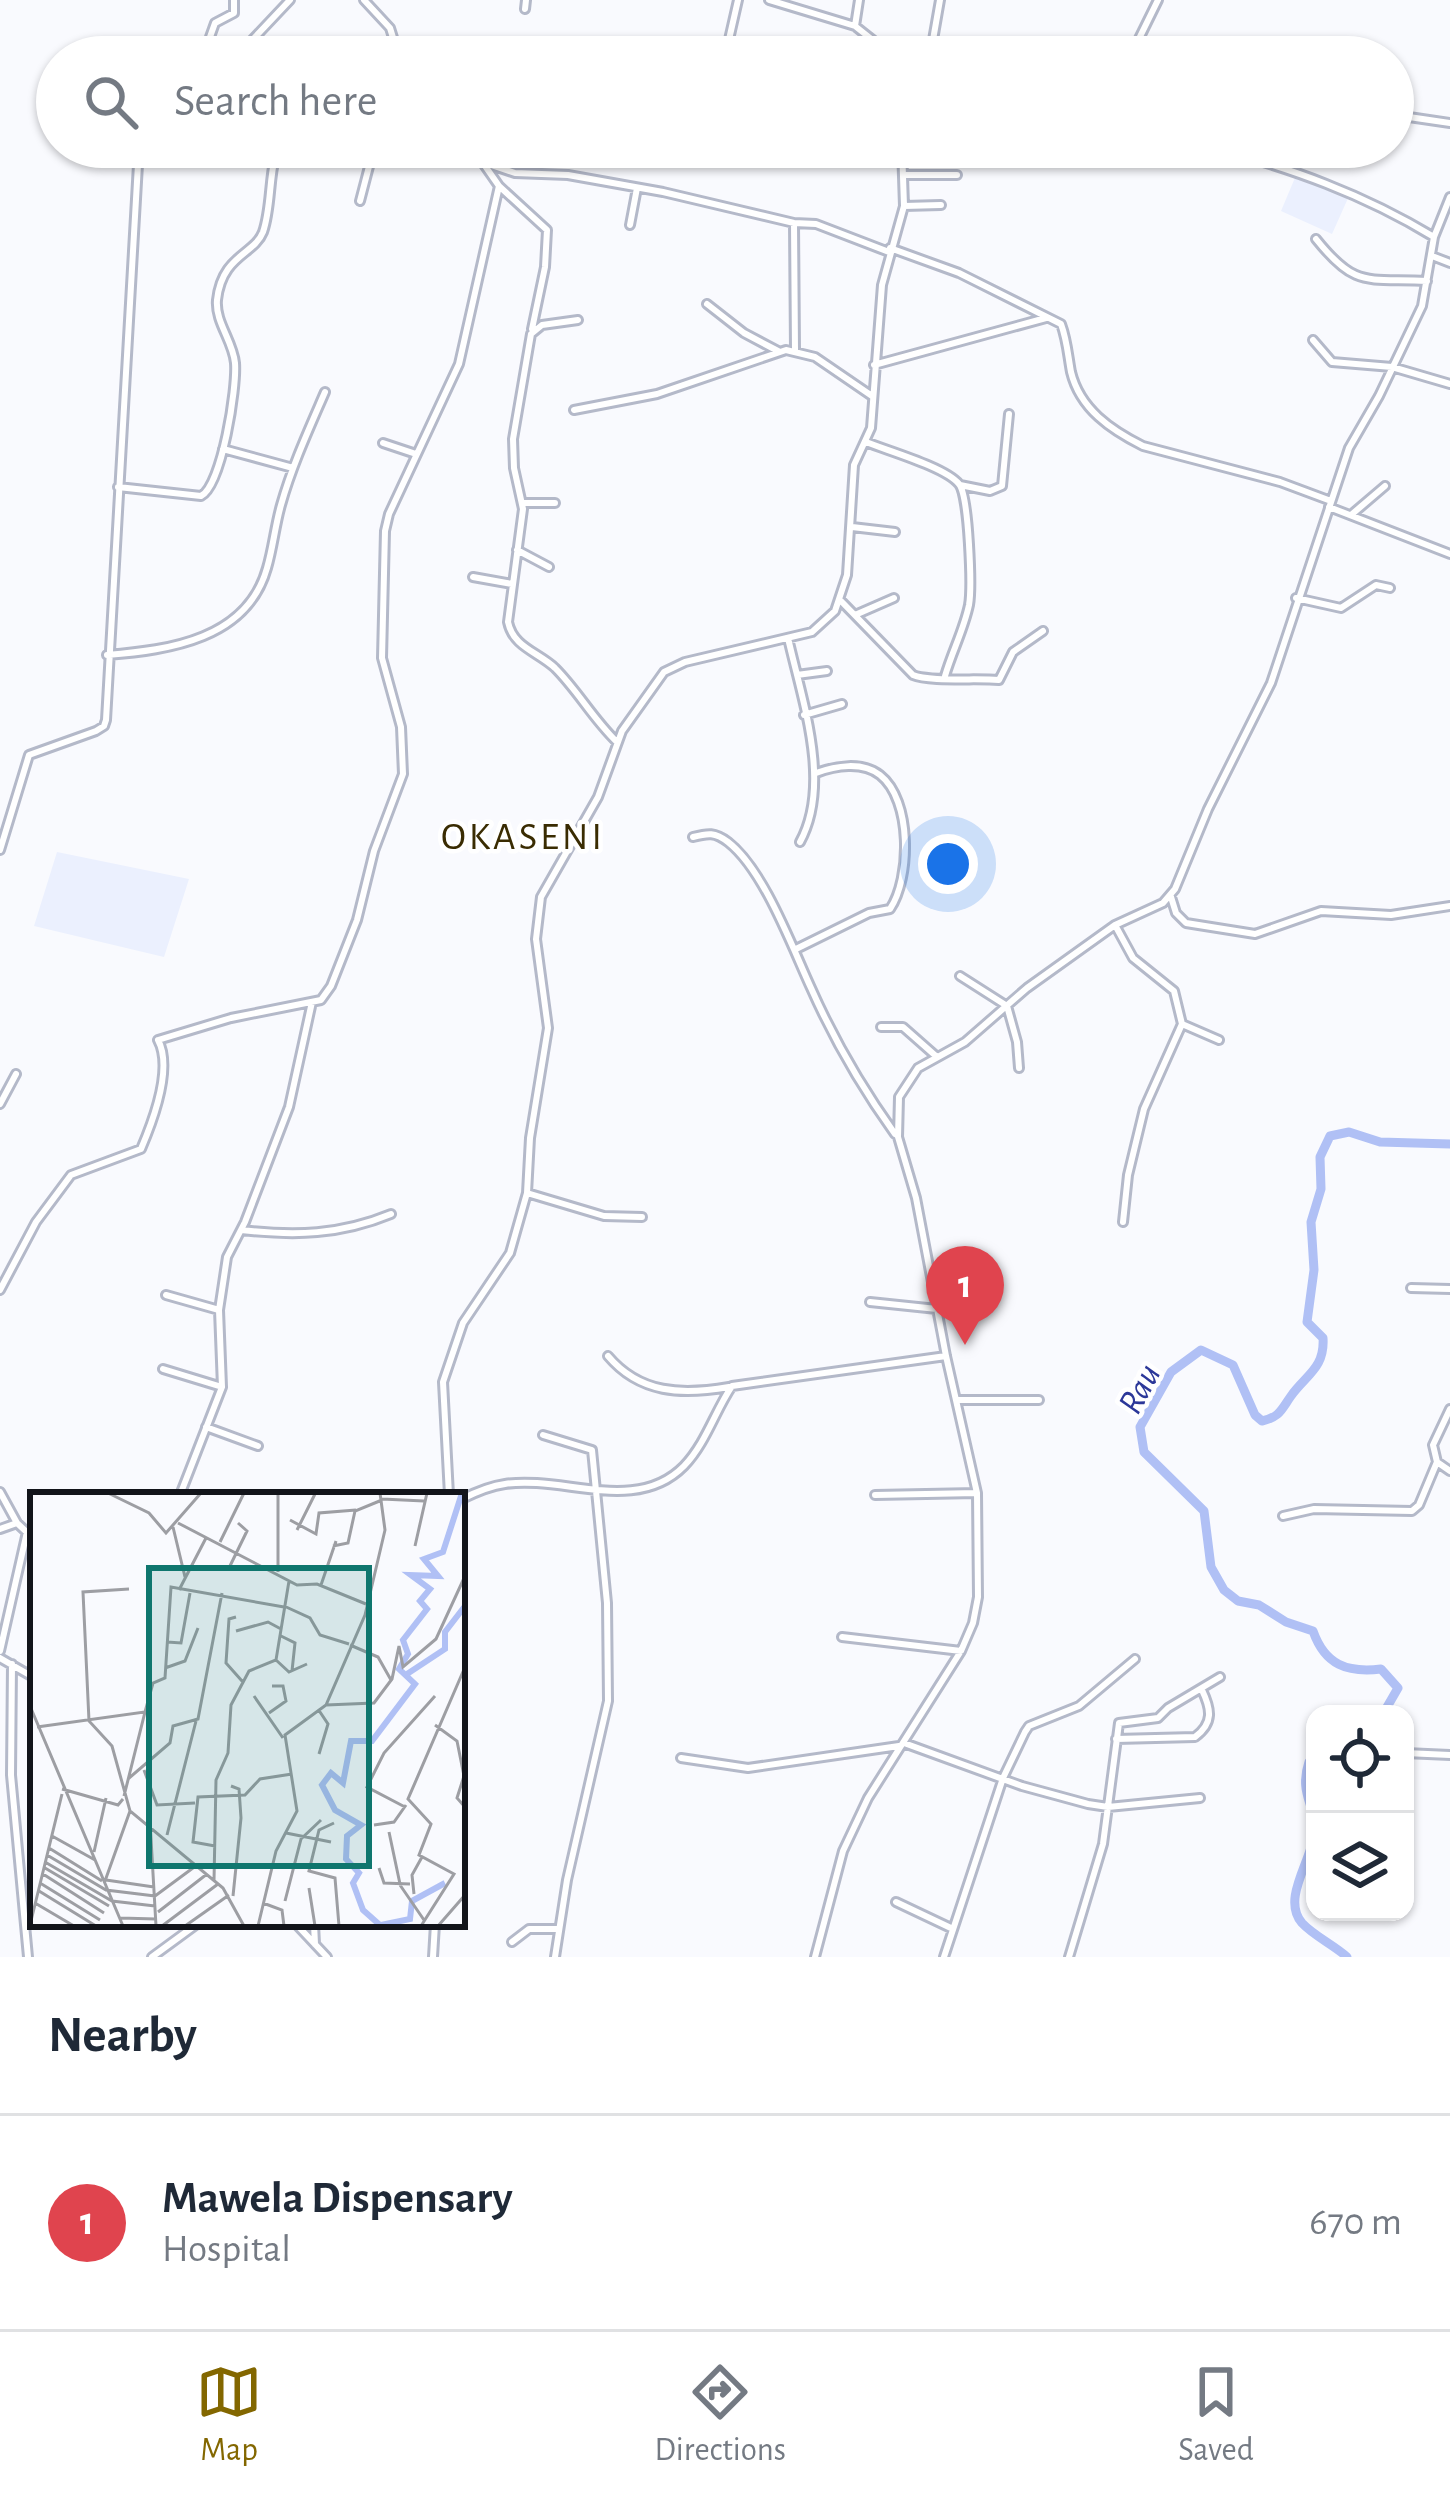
<!DOCTYPE html>
<html lang="en">
<head>
<meta charset="utf-8">
<style>
  body { margin:0; font-family:"Alegreya Sans",sans-serif; background:#f6f6f7; color:#1f2937 }
  .controls { position:absolute; right:36px; bottom:36px; display:grid; overflow:hidden; border-radius:24px; box-shadow:0 3px 9px #0004 }
  .controls button { width:108px; height:108px; display:grid; place-items:center; padding:0; border:0; border-bottom:3px solid #e0e1e3; background:#fff; color:#1f2937; font:60px sans-serif }
  .you { position:absolute; left:948px; top:864px; width:42px; height:42px; margin:-30px; border:9px solid #fff; border-radius:50%; background:#1a73e8; box-shadow:0 0 0 18px #1a73e833 }
  .badge { display:grid; place-items:center; width:78px; height:78px; border-radius:50%; background:#836700; color:#fff; font-size:39px; font-weight:700 }
  .pin { position:absolute; translate:-50% -99px; filter:drop-shadow(0 3px 6px #0008) }
  .pin::after { content:''; position:absolute; top:63px; width:42px; height:36px; background:inherit; clip-path:polygon(0 0,100% 0,50% 100%) }
  .list { margin:0; padding:0; list-style:none }
  h2 { display:flex; justify-content:space-between; align-items:center; height:156px; margin:0; padding:0 48px; font-size:51px }
  h2 small { font-size:39px; font-weight:400; color:#747a83 }
  .list li { display:grid; grid-template-columns:78px 1fr auto; gap:36px; align-items:center; box-sizing:border-box; height:216px; padding:0 48px; border-top:3px solid #e0e1e3 }
  .list b { display:block; font-size:45px; white-space:nowrap }
  .list p { margin:0; font-size:39px; white-space:nowrap; color:#747a83 }
  .list em { font-size:39px; font-style:normal; color:#747a83 }
  .icon { flex:none; width:66px; height:66px; fill:none; stroke:currentColor; stroke-width:2; stroke-linecap:round; stroke-linejoin:round }
  .map { position:relative; flex:none; width:1450px; height:1957px; overflow:hidden }
  .search { position:absolute; background:#fff; box-shadow:0 3px 9px #0004; left:36px; right:36px; top:36px; height:132px; display:flex; align-items:center; gap:30px; box-sizing:border-box; padding:0 42px; border-radius:66px; color:#747a83; font-size:45px }
  .sheet { height:372px; background:#fff }
  nav { display:flex; justify-content:space-around; align-items:center; box-sizing:border-box; height:168px; border-top:3px solid #e0e1e3; background:#fff; font-size:33px; color:#747a83 }
  nav a { display:grid; justify-items:center; gap:6px }
  nav .on { color:#836700 }
  .map>svg:first-child { display:block }
</style>
</head>
<body>
<div class="map">
<svg width="1450" height="1957" viewBox="0 0 1450 1957">
  <rect width="100%" height="100%" fill="#f9fafe"/>
  <path fill="#ebf0fe" d="M1297 173 1349 196 1332 234 1281 211Z
    M57 852 189 879 164 957 34 926Z"/>
  <g fill="none" stroke-linecap="round" stroke-linejoin="round">
    <path stroke="#b0c0f5" stroke-width="9" d="M1383 1714 1398 1688 1381 1669C1347 1673 1325 1665 1313 1631L1286 1622 1259 1605 1238 1601 1224 1590 1211 1567 1204 1511 1144 1452 1140 1427 1171 1372 1201 1350 1233 1365 1255 1415 1262 1421C1280 1417 1281 1410 1291 1396 1306 1375 1325 1368 1323 1338L1307 1322 1314 1270 1311 1222 1321 1189 1320 1157 1330 1136 1349 1132 1380 1142 1450 1144
      M1315 1758 1309 1762C1298 1795 1317 1804 1314 1834 1312 1860 1281 1899 1302 1923 1314 1936 1334 1945 1347 1957"/>
    <g stroke="#b4b9c9" stroke-width="12">
      <path id="minor" d="M234 0V13L215 23 210 37 216 49 238 55
        M364 0 390 28 399 57
        M769 0 855 26 894 57
        M525 9 526 0
        M855 26 859 0
        M239 54 290 0
        M725 57 738 0
        M930 57 940 0
        M1130 57 1158 0
        M1393 119 1409 117 1450 123
        M219 147 275 156 456 153 515 173 568 175 663 192 794 223 816 224 889 252
        M1210 147C1291 168 1363 194 1434 237
        M904 175H957
        M499 186 547 230 545 267 532 329
        M360 201 372 155
        M904 206 941 205
        M794 223 795 350
        M630 225 637 188
        M1316 239C1356 289 1366 278 1427 281
        M890 248 959 273 1061 324C1067 340 1068 356 1071 372 1080 409 1111 430 1143 446L1280 482 1331 501
        M1432 256 1450 263
        M707 304 744 333 778 351
        M578 320 542 325 531 334 513 439 514 468 523 509 508 622C513 647 538 652 555 668 578 691 593 719 617 742
        M1313 340 1332 362 1392 367 1450 384
        M874 365 1046 318
        M574 410 657 394 786 350 815 357 872 396
        M866 442C888 451 945 467 959 484 969 496 972 588 969 605 964 629 952 652 945 676
        M383 443 416 454
        M223 449 293 468
        M960 485 990 491 1002 486 1009 414
        M118 487 201 496C222 485 237 388 235 363 233 341 215 322 217 300 222 255 254 255 263 232 271 209 269 181 275 157
        M523 503H555
        M1329 507 1450 554
        M1351 515 1385 486
        M852 527 895 532
        M517 550 549 567
        M473 577 512 584
        M1296 598 1341 608 1376 585 1390 588
        M841 601 913 675C929 682 978 678 999 680L1013 652 1043 631
        M855 615 894 598
        M788 638C802 700 832 784 800 842
        M107 655C170 650 247 639 267 568 273 548 275 526 281 505 292 466 309 429 325 392
        M797 675 827 671
        M804 715 842 704
        M693 837C708 833 715 832 728 842 764 870 792 947 811 988 834 1040 862 1088 895 1134
        M0 850 29 755 96 731 104 726 106 720 139 147
        M1171 897 1176 913 1186 923 1255 934 1321 911 1391 915 1450 906
        M1115 925 1133 958 1174 991 1182 1024 1144 1109 1128 1175 1123 1222
        M796 949 869 913 890 909C911 878 912 800 880 775 862 761 835 766 816 773
        M960 976 1007 1006 1017 1042 1019 1068
        M1182 1024 1219 1040
        M881 1027H903L937 1057
        M0 1104 16 1074
        M527 1193 604 1216 642 1217
        M241 1230C295 1236 340 1235 391 1214
        M1411 1288 1450 1289
        M0 1290 36 1222 71 1175 141 1149C153 1121 173 1068 158 1040L231 1018 321 1000 331 986 357 920 374 851 403 774 401 727 382 658 385 531 389 514 459 364 499 186 483 163
        M166 1295 219 1310
        M870 1302 937 1309
        M608 1356C640 1394 682 1395 729 1387
        M163 1369 222 1387
        M957 1400H1039
        M1450 1409 1433 1445 1437 1462 1450 1471
        M206 1427 258 1446
        M543 1435 592 1450 607 1603 608 1701 567 1880 555 1957
        M0 1492 17 1523 33 1538
        M180 1495 222 1387 219 1310 227 1257 245 1222 289 1107 312 1002
        M449 1495 443 1382 463 1323 510 1253 527 1193 530 1138 548 1028 536 939 541 897 598 797 622 731 664 672 685 662 812 632 835 611 847 575 854 465 871 428 882 285 904 206 902 147
        M875 1495 977 1493
        M462 1499C476 1492 490 1486 505 1484 563 1475 636 1515 684 1466 706 1443 715 1411 732 1386L946 1356
        M1283 1516 1314 1509 1412 1511 1419 1505 1437 1462
        M0 1529 17 1523
        M842 1637 961 1651
        M0 1651 27 1532
        M0 1658 33 1677
        M12 1664 11 1775 28 1957
        M1116 1739 1195 1737C1214 1723 1211 1709 1202 1690
        M904 1743 1022 1786 1088 1804 1108 1807 1200 1798
        M1405 1753 1450 1755
        M681 1758 748 1768 899 1746
        M896 1902 953 1929
        M296 1924 327 1957
        M314 1924 315 1944
        M512 1942 529 1929H557
        M152 1957 197 1924
        M433 1957 435 1924
        M815 1957 843 1851 868 1798 961 1651 973 1623 978 1597 977 1493 946 1356 916 1198 898 1137 899 1097 918 1068 965 1042 1027 988 1115 925 1163 903 1175 889 1208 809 1271 683 1349 448 1379 396 1422 306 1434 237 1450 197
        M944 1957 1003 1778 1025 1732 1029 1726 1079 1706 1135 1659
        M1069 1957 1103 1844 1119 1723 1158 1718 1168 1708 1220 1677"/>
    </g>
    <use href="#minor" stroke="#fff" stroke-width="6"/>
  </g>
  <g text-anchor="middle" stroke-width="9" stroke-linejoin="round" paint-order="stroke">
    <g font-size="36" font-style="italic" fill="#2c3899" stroke="#fff">
      <text transform="translate(1138 1388) rotate(-62)" y="13">Rau</text>
    </g>
    <g font-size="39" letter-spacing="3" fill="#3a2c02" stroke="#fff">
      <text x="523" y="849">OKASENI</text>
    </g>
  </g>
  <g transform="translate(30 1492)">
    <rect width="435" height="435" fill="#f9fafe"/>
    <path fill="none" stroke="#b0c0f5" stroke-width="6" d="M377 182 415 157V140L435 114M351 433 380 427 382 409 415 391M351 434 333 418 323 391 329 381 316 367 317 344 331 333 305 318 292 293 301 281 313 291 321 249H342L385 192 369 177 378 162 373 148 397 117 390 109 400 97 381 83 408 84 394 67 413 60 432 1"/>
    <path fill="none" stroke="#9d9ea3" stroke-width="3" d="M78 1 119 21 136 41 171 1M248 1V80M352 7 394 9M260 28 286 42 289 21 326 18M148 31 267 93 287 92 336 112M143 35 155 85M267 38 285 2M190 50 214 1M303 54 318 51 325 19 352 8M385 54 397 1M198 78 217 39 208 31M291 93 306 49M99 97 53 100 59 229 82 254 100 319 193 396 214 434M149 98 176 46M254 114 280 126 290 143 319 152M206 125 199 127 196 171 212 189M206 139 238 130 251 137M251 144 265 151 262 179M137 150 151 151 160 101M320 153 348 165 361 188M246 168 259 180 277 172M135 176 155 169 168 136M224 204 253 246M296 213 344 211 362 187 369 154 373 175 406 147 435 84M0 214 93 434M288 217 298 232 289 262M239 221 256 209 253 194H242M405 233 427 249 434 284 427 306 435 315M7 235 115 220 123 191 135 186 141 95 254 115M114 278 127 313 165 311M98 287 140 251 143 234 168 227 192 101M201 294 209 297 211 326 203 404M32 297 88 313 93 307M94 304 115 220M375 315 337 295 354 261 405 204M120 329 126 434M304 331 289 338 279 379 305 386 309 434M344 333 364 330 376 313M359 340 370 392M256 341 301 350M137 343 166 229M22 344 65 368M185 354 163 350 168 305 215 303 230 287 262 282M19 356 72 389M64 360 76 306M17 363 76 398 125 404M15 370 82 409 125 414M15 376 79 414M349 376 354 391 380 392M13 382 74 421M76 388 124 395M75 389 100 319M184 389 186 288 198 261 201 213 219 179 246 168 259 89M10 391 70 428M370 393 394 428M279 396 285 434M9 399 66 434M384 402 382 383 392 365M125 404 167 373M255 409 271 347 291 328M5 411 44 434M233 411 252 418 254 434M128 420 177 382M90 426 126 427M0 433 32 302M132 434 188 392M155 434 199 403M228 434 246 359 267 319 255 243 296 213 335 123 355 38 350 1M391 434 424 382 389 363 401 332 378 307 435 175M408 434 435 403"/>
    <path fill="#0f766e" fill-opacity="0.15" stroke="#0f766e" stroke-width="6" d="M119 76H339V374H119Z"/>
    <rect width="435" height="435" fill="none" stroke="#12141a" stroke-width="6"/>
  </g>
</svg>
<div class="controls">
<button><svg class="icon" aria-label="locate" viewBox="0 0 24 24"><circle cx="12" cy="12" r="6"/><path d="M12 2v4M12 18v4M2 12h4M18 12h4"/></svg></button>
<button><svg class="icon" aria-label="layers" viewBox="0 0 24 24"><path d="M12 4l9 5-9 5-9-5zM3 14l9 5 9-5"/></svg></button>
</div>
<div class="you"></div>
<div class="pin badge" style="left:965px;top:1345px;background:#e0444e">1</div>
<div class="search"><svg class="icon" aria-label="search" viewBox="0 0 24 24"><circle cx="10" cy="10" r="6"/><path d="M15 15l6 6"/></svg>Search here</div>
</div>
<section class="sheet">
<h2>Nearby<small></small></h2>
<ul class="list">
<li><span class="badge" style="background:#e0444e">1</span><div><b>Mawela Dispensary</b><p>Hospital</p></div><em>670 m</em></li>
</ul>
</section>
<nav>
<a class="on"><svg class="icon" aria-label="map" viewBox="0 0 24 24"><path d="M3 6l6-2 6 2 6-2v14l-6 2-6-2-6 2zM9 4v14M15 6v14"/></svg>Map</a>
<a><svg class="icon" aria-label="directions" viewBox="0 0 24 24"><path d="M12 3l9 9-9 9-9-9zM9 14v-3h6M13 9l2 2-2 2"/></svg>Directions</a>
<a><svg class="icon" aria-label="saved" viewBox="0 0 24 24"><path d="M7 4h10v16l-5-4-5 4z"/></svg>Saved</a>
</nav>
</body>
</html>
